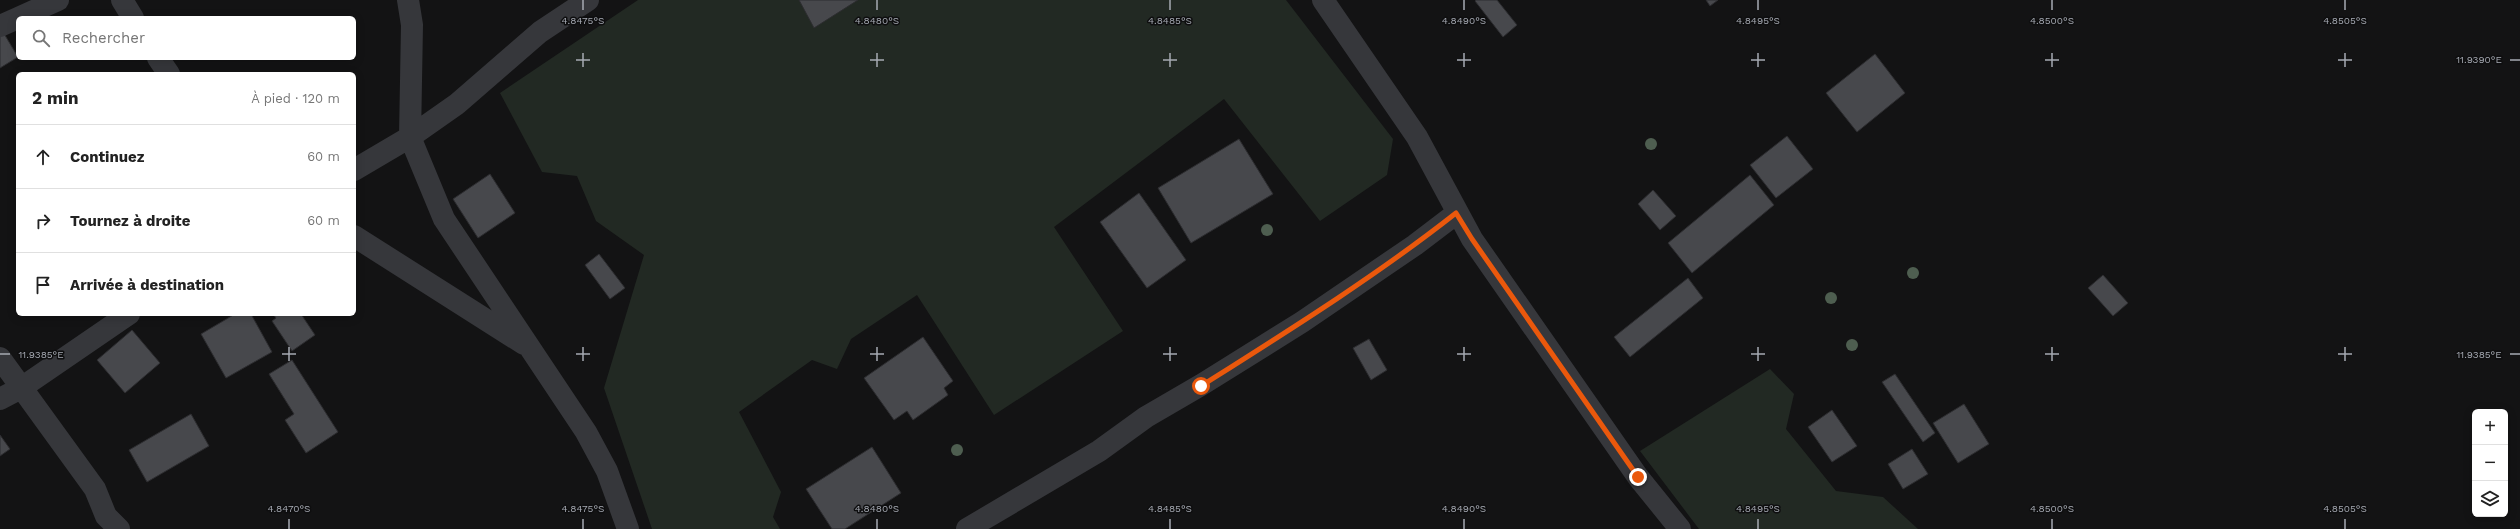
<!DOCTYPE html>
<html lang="fr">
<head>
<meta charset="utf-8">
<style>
  body { margin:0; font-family:"Work Sans",sans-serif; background:#f2f2f2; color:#222 }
  .controls { position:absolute; right:12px; bottom:12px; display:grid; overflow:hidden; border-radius:6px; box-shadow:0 2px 10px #0003 }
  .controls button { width:36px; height:36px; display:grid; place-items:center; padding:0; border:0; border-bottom:1px solid #e0e0e0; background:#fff; color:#222; font:20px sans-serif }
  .stop { position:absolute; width:12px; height:12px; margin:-9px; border:3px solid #ea580c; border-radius:50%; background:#fff }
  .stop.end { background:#ea580c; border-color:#fff; box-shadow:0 1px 4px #0008 }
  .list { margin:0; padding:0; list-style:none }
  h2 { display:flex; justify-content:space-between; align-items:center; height:52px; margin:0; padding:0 16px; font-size:17px }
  h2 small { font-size:13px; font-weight:400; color:#767676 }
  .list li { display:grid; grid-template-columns:26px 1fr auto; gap:12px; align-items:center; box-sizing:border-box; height:64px; padding:0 16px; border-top:1px solid #e0e0e0 }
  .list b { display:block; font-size:15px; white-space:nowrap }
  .list em { font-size:13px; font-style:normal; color:#767676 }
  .icon { flex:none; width:22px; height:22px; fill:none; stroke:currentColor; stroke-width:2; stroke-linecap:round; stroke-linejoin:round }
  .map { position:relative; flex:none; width:2520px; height:529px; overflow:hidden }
  .search { position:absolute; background:#fff; box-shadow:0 2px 10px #0003; left:16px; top:16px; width:340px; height:44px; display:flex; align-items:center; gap:10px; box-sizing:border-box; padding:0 14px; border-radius:6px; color:#767676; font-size:15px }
  .panel { position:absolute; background:#fff; box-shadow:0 2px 10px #0003; left:16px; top:72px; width:340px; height:244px; border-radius:6px }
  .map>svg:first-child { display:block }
</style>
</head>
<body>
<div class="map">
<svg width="2520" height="529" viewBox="0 0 2520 529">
  <rect width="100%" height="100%" fill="#131314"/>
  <path fill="#222923" d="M638 0H1286L1393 139 1387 175 1320 221 1224 99 1054 227 1123 331 994 415 917 295 851 339 837 369 812 360 739 412 781 492 773 517 780 529H652L604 388 644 255 596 221 577 176 542 172 500 93Z
    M1770 369 1794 394 1786 429 1836 491 1883 497 1918 529H1699L1640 451Z"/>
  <path fill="#47484c" stroke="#2d2d30" d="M799 0H858L814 28Z
    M1476 0H1497L1517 25 1503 37 1475 1Z
    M1706 0H1718L1710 6Z
    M0 27 18 57 0 68Z
    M1875 54 1905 93 1857 132 1826 93Z
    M1787 136 1813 169 1776 198 1750 165Z
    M1239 139 1273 194 1191 243 1158 188Z
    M490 174 515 213 478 238 453 199Z
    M1750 175 1774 205 1692 273 1668 243Z
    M1653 190 1676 216 1660 230 1638 204Z
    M1139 193 1186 260 1147 288 1100 222Z
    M599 254 625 288 610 299 585 265Z
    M2103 275 2128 303 2113 316 2088 288Z
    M1688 278 1703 298 1630 357 1614 337Z
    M235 314H251L272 352 226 378 201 334Z
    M273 314H301L315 335 292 351 272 321 276 318Z
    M132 330 160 363 125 393 97 360Z
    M923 337 953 381 944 388 948 395 913 420 907 411 894 420 864 378Z
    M1369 339 1387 370 1371 380 1353 348Z
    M292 360 338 432 306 453 285 420 294 414 269 374Z
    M1895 374 1935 433 1923 442 1882 382Z
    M1964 404 1989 444 1958 463 1933 423Z
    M1832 410 1857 446 1832 462 1808 427Z
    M191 414 209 446 147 482 129 450Z
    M0 435 10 449 0 456Z
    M872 447 901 493 845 529H832L806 489Z
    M1912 449 1928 474 1903 489 1888 464Z"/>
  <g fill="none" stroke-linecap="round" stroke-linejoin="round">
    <path stroke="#36373b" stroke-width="22" d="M122 0 133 18
      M408 0 412 25 410 137 444 219 586 432 607 471 628 529
      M1323 0 1417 137 1472 239 1638 477 1680 529
      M18 18 58 0
      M0 26 18 18
      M158 58 169 74
      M354 170 410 137 457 104 540 32 588 0
      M354 236 524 344
      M0 358 95 489 106 516 119 529
      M0 399 21 388 129 314
      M967 529 1099 451 1146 417 1201 385 1302 322 1415 245 1457 213"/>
  </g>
  <g fill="#4e5e50">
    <circle cx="1651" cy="144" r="6"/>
    <circle cx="1267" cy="230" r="6"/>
    <circle cx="1913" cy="273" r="6"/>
    <circle cx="1831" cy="298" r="6"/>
    <circle cx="1852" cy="345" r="6"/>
    <circle cx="957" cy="450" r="6"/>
  </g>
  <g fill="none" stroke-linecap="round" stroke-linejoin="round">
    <path stroke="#ea580c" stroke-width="5" d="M1201 386C1288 331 1376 276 1456 213L1472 239 1638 477"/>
  </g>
  <path fill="none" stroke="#a6aab3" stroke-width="1.5" d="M583 0V10M877 0V10M1170 0V10M1464 0V10M1758 0V10M2052 0V10M2345 0V10M583 53V67M877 53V67M1170 53V67M1464 53V67M1758 53V67M2052 53V67M2345 53V67M576 60H590M870 60H884M1163 60H1177M1457 60H1471M1751 60H1765M2045 60H2059M2338 60H2352M2510 60H2520M289 347V361M583 347V361M877 347V361M1170 347V361M1464 347V361M1758 347V361M2052 347V361M2345 347V361M0 354H10M282 354H296M576 354H590M870 354H884M1163 354H1177M1457 354H1471M1751 354H1765M2045 354H2059M2338 354H2352M2510 354H2520M289 519V529M583 519V529M877 519V529M1170 519V529M1464 519V529M1758 519V529M2052 519V529M2345 519V529"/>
  <g font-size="10" text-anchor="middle" fill="#a6aab3" stroke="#0e0e0f" stroke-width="3" stroke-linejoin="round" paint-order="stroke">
    <text x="583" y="24">4.8475°S</text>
    <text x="877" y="24">4.8480°S</text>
    <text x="1170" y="24">4.8485°S</text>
    <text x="1464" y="24">4.8490°S</text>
    <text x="1758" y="24">4.8495°S</text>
    <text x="2052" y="24">4.8500°S</text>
    <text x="2345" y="24">4.8505°S</text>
    <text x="2479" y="63">11.9390°E</text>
    <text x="2479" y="358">11.9385°E</text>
    <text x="41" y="358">11.9385°E</text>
    <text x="289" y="512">4.8470°S</text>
    <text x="583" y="512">4.8475°S</text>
    <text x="877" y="512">4.8480°S</text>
    <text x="1170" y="512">4.8485°S</text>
    <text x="1464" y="512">4.8490°S</text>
    <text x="1758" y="512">4.8495°S</text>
    <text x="2052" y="512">4.8500°S</text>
    <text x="2345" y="512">4.8505°S</text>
  </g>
</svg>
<div class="controls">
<button>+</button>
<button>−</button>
<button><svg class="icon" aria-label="layers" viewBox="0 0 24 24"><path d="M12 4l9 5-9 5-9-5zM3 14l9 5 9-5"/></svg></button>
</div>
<div class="stop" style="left:1201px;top:386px"></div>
<div class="stop end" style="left:1638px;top:477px"></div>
<div class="search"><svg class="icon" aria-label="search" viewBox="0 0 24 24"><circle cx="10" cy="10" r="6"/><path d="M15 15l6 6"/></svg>Rechercher</div>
<section class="panel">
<h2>2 min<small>À pied · 120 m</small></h2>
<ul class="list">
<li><svg class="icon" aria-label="ahead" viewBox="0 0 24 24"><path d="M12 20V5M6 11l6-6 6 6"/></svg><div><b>Continuez</b></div><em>60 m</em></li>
<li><svg class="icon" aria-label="right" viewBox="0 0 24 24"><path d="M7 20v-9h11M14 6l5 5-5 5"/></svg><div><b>Tournez à droite</b></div><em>60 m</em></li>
<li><svg class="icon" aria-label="arrive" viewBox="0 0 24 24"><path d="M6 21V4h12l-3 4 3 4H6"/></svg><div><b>Arrivée à destination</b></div></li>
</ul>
</section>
</div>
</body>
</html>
